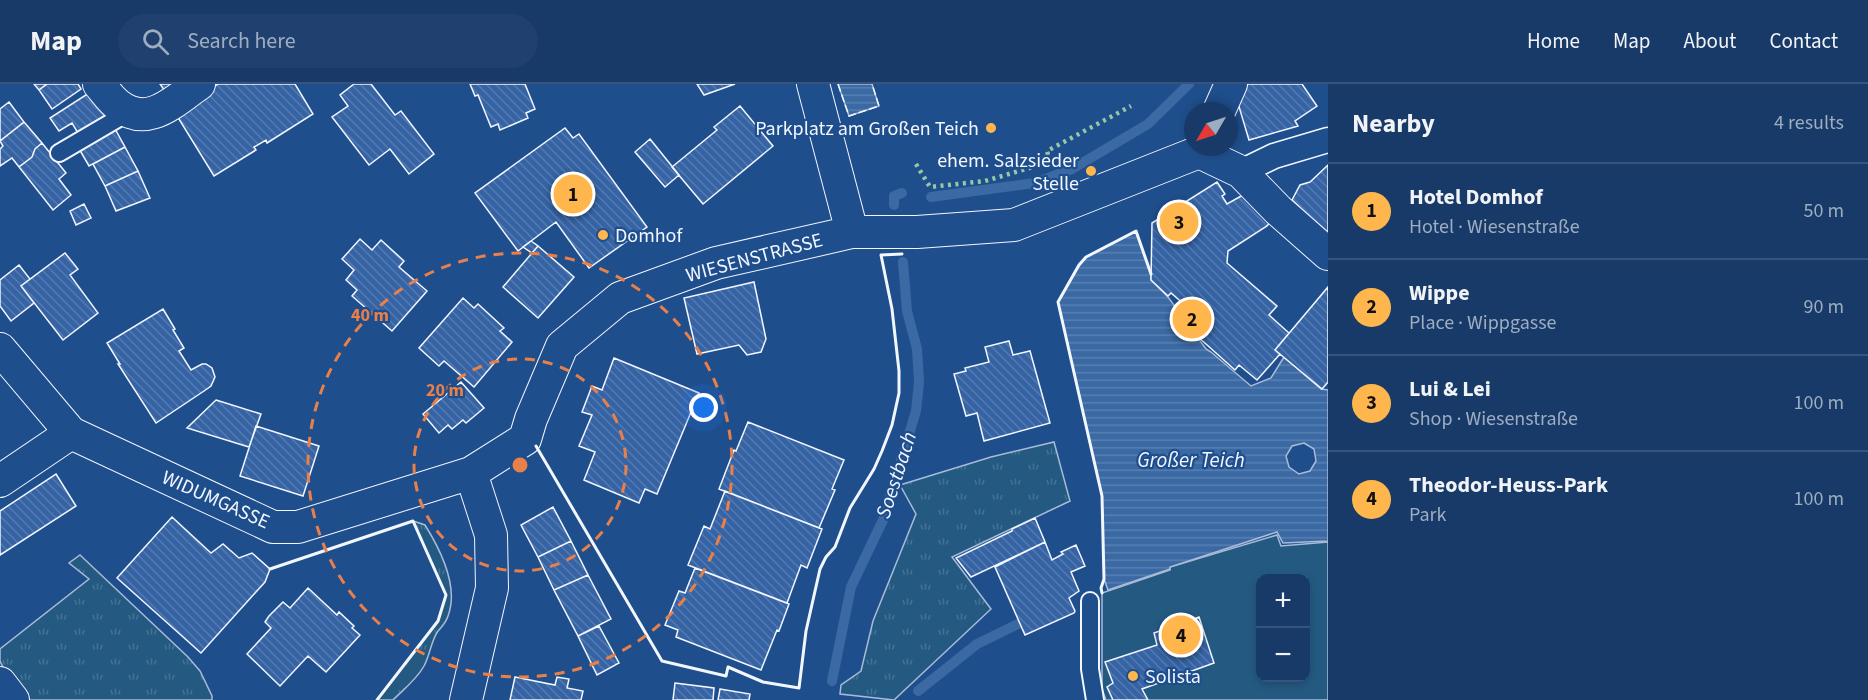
<!DOCTYPE html>
<html lang="en">
<head>
<meta charset="utf-8">
<style>
  body { margin:0; font-family:"Source Sans 3",sans-serif; background:#20416f; color:#f1f3f6 }
  .controls { position:absolute; right:18px; bottom:18px; display:grid; overflow:hidden; border-radius:12px; box-shadow:0 3px 9px #0003 }
  .controls button { width:54px; height:54px; display:grid; place-items:center; padding:0; border:0; border-bottom:2px solid #36547d; background:#173a69; color:#f1f3f6; font:30px sans-serif }
  .compass { position:absolute; left:1184px; top:18px; width:54px; height:54px; border-radius:50%; background:#173a69; box-shadow:0 3px 9px #0003; rotate:231deg }
  .you { position:absolute; left:704px; top:324px; width:21px; height:21px; margin:-15px; border:4px solid #fff; border-radius:50%; background:#1a73e8; box-shadow:0 0 0 9px #1a73e833 }
  .badge { display:grid; place-items:center; width:39px; height:39px; border-radius:50%; background:#ffb74d; color:#111; font-size:20px; font-weight:700 }
  .pin { position:absolute; translate:-50% -50%; border:3px solid #fff; box-shadow:0 2px 6px #0006 }
  .list { margin:0; padding:0; list-style:none }
  h2 { display:flex; justify-content:space-between; align-items:center; height:78px; margin:0; padding:0 24px; font-size:26px }
  h2 small { font-size:20px; font-weight:400; color:#9eadc0 }
  .list li { display:grid; grid-template-columns:39px 1fr auto; gap:18px; align-items:center; box-sizing:border-box; height:96px; padding:0 24px; border-top:2px solid #36547d }
  .list b { display:block; font-size:22px; white-space:nowrap }
  .list p { margin:0; font-size:20px; white-space:nowrap; color:#9eadc0 }
  .list em { font-size:20px; font-style:normal; color:#9eadc0 }
  .icon { flex:none; width:33px; height:33px; fill:none; stroke:currentColor; stroke-width:2; stroke-linecap:round; stroke-linejoin:round }
  .map { position:relative; flex:none; width:1328px; height:616px; overflow:hidden }
  header { display:flex; align-items:center; gap:36px; box-sizing:border-box; height:84px; padding:0 30px; background:#173a69; border-bottom:2px solid #36547d }
  header strong { font-size:28px }
  nav { display:flex; gap:33px; margin-inline-start:auto; font-size:21px }
  .search { width:420px; height:54px; background:#20416f; display:flex; align-items:center; gap:15px; box-sizing:border-box; padding:0 21px; border-radius:33px; color:#9eadc0; font-size:22px }
  main { display:flex }
  aside { flex:1; background:#173a69 }
  .map>svg:first-child { display:block }
</style>
</head>
<body>
<header>
<strong>Map</strong>
<div class="search"><svg class="icon" aria-label="search" viewBox="0 0 24 24"><circle cx="10" cy="10" r="6"/><path d="M15 15l6 6"/></svg>Search here</div>
<nav><a>Home</a><a>Map</a><a>About</a><a>Contact</a></nav>
</header>
<main>
<div class="map">
<svg width="1328" height="616" viewBox="0 0 1328 616">
  <defs>
    <pattern id="grass-tufts" width="24" height="20" patternUnits="userSpaceOnUse" patternTransform="scale(1.5)"><rect width="24" height="20" fill="#245a82"/><path d="M3 7l-1-3M5 7V3M7 7l1-3M15 17l-1-3M17 17v-4M19 17l1-3" fill="none" stroke="#447295"/></pattern>
    <pattern id="water-rules" width="6" height="5" patternUnits="userSpaceOnUse" patternTransform="scale(1.5)"><rect width="6" height="5" fill="#3b69a3"/><path d="M0 2.5h6" fill="none" stroke="#587fb1"/></pattern>
    <pattern id="building-back-hatch" width="6" height="6" patternUnits="userSpaceOnUse" patternTransform="scale(1.5)"><rect width="6" height="6" fill="#3563a3"/><path d="M-1 5l2 2M0 0l6 6M5-1l2 2" fill="none" stroke="#537ab1"/></pattern>
  </defs>
  <rect width="100%" height="100%" fill="#1f4e8c"/>
  <path fill="url(#grass-tufts)" stroke="#a8bbd7" stroke-width="1.5" d="M1054 358 1070 417 952 473 991 525 894 616 840 610 841 601 861 587 873 537 916 430 900 401 991 373Z
    M413 437 425 441C440 465 459 503 448 532 446 539 442 542 438 547 431 557 430 571 424 582 417 595 404 605 393 616H377L438 537 446 511Z
    M80 471 188 573 200 587 212 612V616H26L3 583 0 577V565L89 495 69 479Z"/>
  <path fill="#245a82" stroke="#a8bbd7" stroke-width="1.5" fill-rule="evenodd" d="M1277 451 1281 462 1328 458V616H1106L1102 605V509L1170 486V483ZM1260 494H1306V594H1260Z"/>
  <path fill="url(#water-rules)" stroke="#a8bbd7" stroke-width="1.5" fill-rule="evenodd" d="M838 0H872L879 22 849 32Z
    M1136 147 1151 190V196L1168 213 1206 265 1211 268 1251 302 1271 294 1284 273 1321 305 1328 306V457L1283 459 1277 448 1170 483V485L1108 506 1104 495 1102 412 1058 218 1079 181 1086 173ZM1304 359 1314 365 1316 377 1310 387 1299 390 1289 383 1286 372 1292 362Z"/>
  <g fill="none" stroke-linecap="round" stroke-linejoin="round">
    <path stroke="#3b69a3" stroke-width="10" d="M931 113 1035 99 1072 85 1148 40 1189 0
      M894 121V112L902 109
      M832 597 851 503 883 436 916 327 919 298 917 265 907 227 903 178
      M918 607 977 560 1020 539"/>
  </g>
  <path fill="url(#building-back-hatch)" stroke="#f2f6ff" stroke-width="1.5" d="M34 0H47L39 6Z
    M47 0H78L81 5 52 25 39 6Z
    M160 0H182L167 10Z
    M218 0H295L313 30 267 59 266 56 254 63 256 66 214 92 174 27Z
    M354 0H371L395 31 401 27 434 70 409 90 390 65 369 81 332 33 348 22 340 11Z
    M470 0H525L535 25 526 29 528 34 500 46 498 40 491 43 478 11 475 12Z
    M697 0H735L704 11Z
    M1248 0H1302L1317 22 1295 37 1298 42 1249 56 1237 16Z
    M92 7 110 35 81 54 72 39 59 47 50 34Z
    M9 18 24 38 0 57V25Z
    M740 22 773 62 703 120 672 83 717 46 714 43Z
    M24 38 42 59 35 65 32 73 19 83 12 74 0 82V65L3 62 0 57Z
    M114 43 125 63 89 82 78 63Z
    M565 44 573 54 579 50 647 143 589 184 556 138 518 167 475 109Z
    M650 55 679 91 665 103 635 68Z
    M42 59 66 89 59 95 71 111 53 126 19 83 32 73 35 65Z
    M125 63 138 87 105 102 93 80Z
    M1328 81V150L1292 116 1300 101 1310 98Z
    M138 87 150 114 116 127 105 102Z
    M1217 98 1225 110 1222 112 1227 120 1243 111 1272 136 1267 142 1228 167 1227 179 1277 222 1269 231 1289 249 1275 266 1280 270 1257 296 1239 281 1235 286 1197 252 1207 240 1171 209 1168 212 1151 196 1152 139Z
    M84 120 91 134 76 141 70 127Z
    M360 155 372 166 381 156 404 177 399 183 427 207 392 247 352 212 357 206 346 196 354 186 342 175Z
    M531 157 538 162 532 169 523 163Z
    M538 162 574 193 538 234 503 203Z
    M65 169 78 185 70 191 98 229 63 256 21 202Z
    M19 181 30 195 21 202 34 219 11 237 0 222V196Z
    M754 198 766 255 761 268 747 271 739 261 697 270 684 214Z
    M1328 203V298L1322 305 1275 266Z
    M463 214 474 224 478 220 504 244 500 247 512 258 474 303 444 277 439 282 419 264Z
    M163 225 175 245 173 246 184 264 179 267 191 286 202 280H206L212 284 215 293 211 302 204 307 156 339 118 280H120L107 259Z
    M1009 257 1013 271 1030 267 1050 339 984 357 977 329 966 332 954 290 966 287 965 284 989 278 985 263Z
    M614 274 699 309 657 410 645 405 639 419 584 396 595 368 579 362 592 331 582 328 592 302 602 306Z
    M461 298 484 324 466 339 463 336 452 345 448 341 439 349 423 330Z
    M216 316 261 330 249 363 187 344Z
    M748 338 844 376 832 405 835 406 819 444 719 405 734 366 736 367Z
    M256 342 319 362 303 412 240 392Z
    M56 390 76 422 0 471V427Z
    M725 407 822 445 807 484 801 481 787 519 688 481 704 442 710 445Z
    M553 423 571 457 538 473 521 441Z
    M172 433 211 469 223 460 239 474 252 469 270 485 265 498 201 569 117 494Z
    M1035 434 1045 458 971 493 956 474 1012 447V445Z
    M571 457 588 491 554 506 538 473Z
    M1045 458 1052 476 1063 470 1061 468 1076 461 1085 482 1071 488 1079 507 1069 514 1075 527 1074 529 1025 551 995 483Z
    M695 484 789 520 779 547 777 546 761 586 676 553 678 546 665 541 679 507 685 509Z
    M588 491 611 535 578 552 554 506Z
    M308 504 337 531 339 528 354 542 352 544 360 551 326 588 308 572 280 602 247 570 271 544 265 538 269 532 283 518 290 524Z
    M1199 533 1214 579 1142 605 1148 616H1113L1107 603 1113 599 1105 578 1157 561 1154 549Z
    M599 542 619 579 597 591 578 552Z
    M515 593 555 601 557 593 569 595 567 604 583 607 581 616H510Z
    M675 599 714 604 713 616H673Z
    M720 605 750 610 749 616H718Z"/>
  <g fill="none" stroke-linecap="round" stroke-linejoin="round">
    <g stroke="#f2f6ff" stroke-width="20">
      <path id="service" d="M59 69 129 28
        M1090 517V585L1095 616"/>
    </g>
    <g stroke="#f2f6ff" stroke-width="27">
      <path id="pedestrian" d="M1241 88 1274 72 1328 56"/>
    </g>
    <g stroke="#f2f6ff" stroke-width="34">
      <path id="minor" d="M99 0C105 7 111 16 118 21 148 45 174 17 199 0
        M813 0 852 148
        M1219 27 1231 0
        M1199 68 1241 88 1278 126 1328 170
        M0 265 71 349 273 443H298L471 389 525 355 531 335 562 262 620 214 716 179 852 148H917L1014 141 1199 68 1202 63
        M0 397 71 349
        M0 599 13 616
        M466 616 492 504 491 451 471 389"/>
    </g>
    <use href="#service" stroke="#1f4e8c" stroke-width="16"/>
    <use href="#pedestrian" stroke="#1f4e8c" stroke-width="24"/>
    <use href="#minor" stroke="#1f4e8c" stroke-width="32"/>
    <path stroke="#97c8a6" stroke-width="4.5" stroke-dasharray="3 4.5" stroke-linecap="butt" d="M916 80 930 103 985 97 1050 78 1047 67 1131 22"/>
    <path stroke="#f2f6ff" stroke-width="1.5" stroke-dasharray="8 3" stroke-linecap="butt" d="M838 0 849 32 879 22 872 0"/>
    <path stroke="#f2f6ff" stroke-width="3" d="M536 362 662 577 726 592 728 583 763 598 799 604 806 547 820 485 826 473 835 463 850 424 874 385 882 367 892 341 899 309V287L892 225 881 171 902 170
      M270 485 413 437 446 511 438 537 377 616
      M1102 509 1101 504 1104 495 1102 412 1058 218 1079 181 1086 173 1136 147 1151 190"/>
  </g>
  <g fill="none" stroke="#ea8049" stroke-width="3" stroke-dasharray="10 8">
    <circle cx="520" cy="381" r="106"/>
    <circle cx="520" cy="381" r="212"/>
  </g>
  <g fill="#ffb74d" stroke="#1f4e8c" stroke-width="2">
    <circle cx="991" cy="44" r="6"/>
    <circle cx="1091" cy="87" r="6"/>
    <circle cx="603" cy="151" r="6"/>
    <circle cx="1133" cy="592" r="6"/>
  </g>
  <g text-anchor="middle" stroke-width="4.5" stroke-linejoin="round" paint-order="stroke">
    <g font-size="20" fill="#f2f6ff" stroke="#1f4e8c" text-anchor="end">
      <text x="979" y="51">Parkplatz am Großen Teich</text>
      <text x="1079" y="83">ehem. Salzsieder<tspan x="1079" dy="23">Stelle</tspan></text>
      <text x="615" y="158" text-anchor="start">Domhof</text>
      <text x="1145" y="599" text-anchor="start">Solista</text>
    </g>
    <g font-size="20" fill="#f2f6ff" stroke="#1f4e8c">
      <text transform="translate(754 173) rotate(-15)" y="7">WIESENSTRASSE</text>
      <text transform="translate(216 415) rotate(24)" y="7">WIDUMGASSE</text>
    </g>
    <g font-size="21" font-style="italic" fill="#f2f6ff" stroke="#1f4e8c">
      <text x="1191" y="383">Großer Teich</text>
      <text transform="translate(896 391) rotate(-72)" y="7">Soestbach</text>
    </g>
  </g>
  <circle cx="520" cy="381" r="9" fill="#ea8049" stroke="#1f4e8c" stroke-width="3"/>
  <g font-size="18" text-anchor="middle" font-weight="bold" fill="#ea8049" stroke="#1f4e8c" stroke-width="4.5" stroke-linejoin="round" paint-order="stroke">
    <text x="370" y="237">40 m</text>
    <text x="445" y="312">20 m</text>
  </g>
</svg>
<div class="controls">
<button>+</button>
<button>−</button>
</div>
<svg class="compass" viewBox="-18 -18 36 36"><path d="M0-13l5 13h-10z" fill="#e53935"/><path d="M0 13l5-13h-10z" fill="#9eadc0"/></svg>
<div class="you"></div>
<div class="pin badge" style="left:573px;top:110px">1</div>
<div class="pin badge" style="left:1192px;top:235px">2</div>
<div class="pin badge" style="left:1179px;top:138px">3</div>
<div class="pin badge" style="left:1181px;top:551px">4</div>
</div>
<aside>
<h2>Nearby<small>4 results</small></h2>
<ul class="list">
<li><span class="badge">1</span><div><b>Hotel Domhof</b><p>Hotel · Wiesenstraße</p></div><em>50 m</em></li>
<li><span class="badge">2</span><div><b>Wippe</b><p>Place · Wippgasse</p></div><em>90 m</em></li>
<li><span class="badge">3</span><div><b>Lui &amp; Lei</b><p>Shop · Wiesenstraße</p></div><em>100 m</em></li>
<li><span class="badge">4</span><div><b>Theodor-Heuss-Park</b><p>Park</p></div><em>100 m</em></li>
</ul>
</aside>
</main>
</body>
</html>
